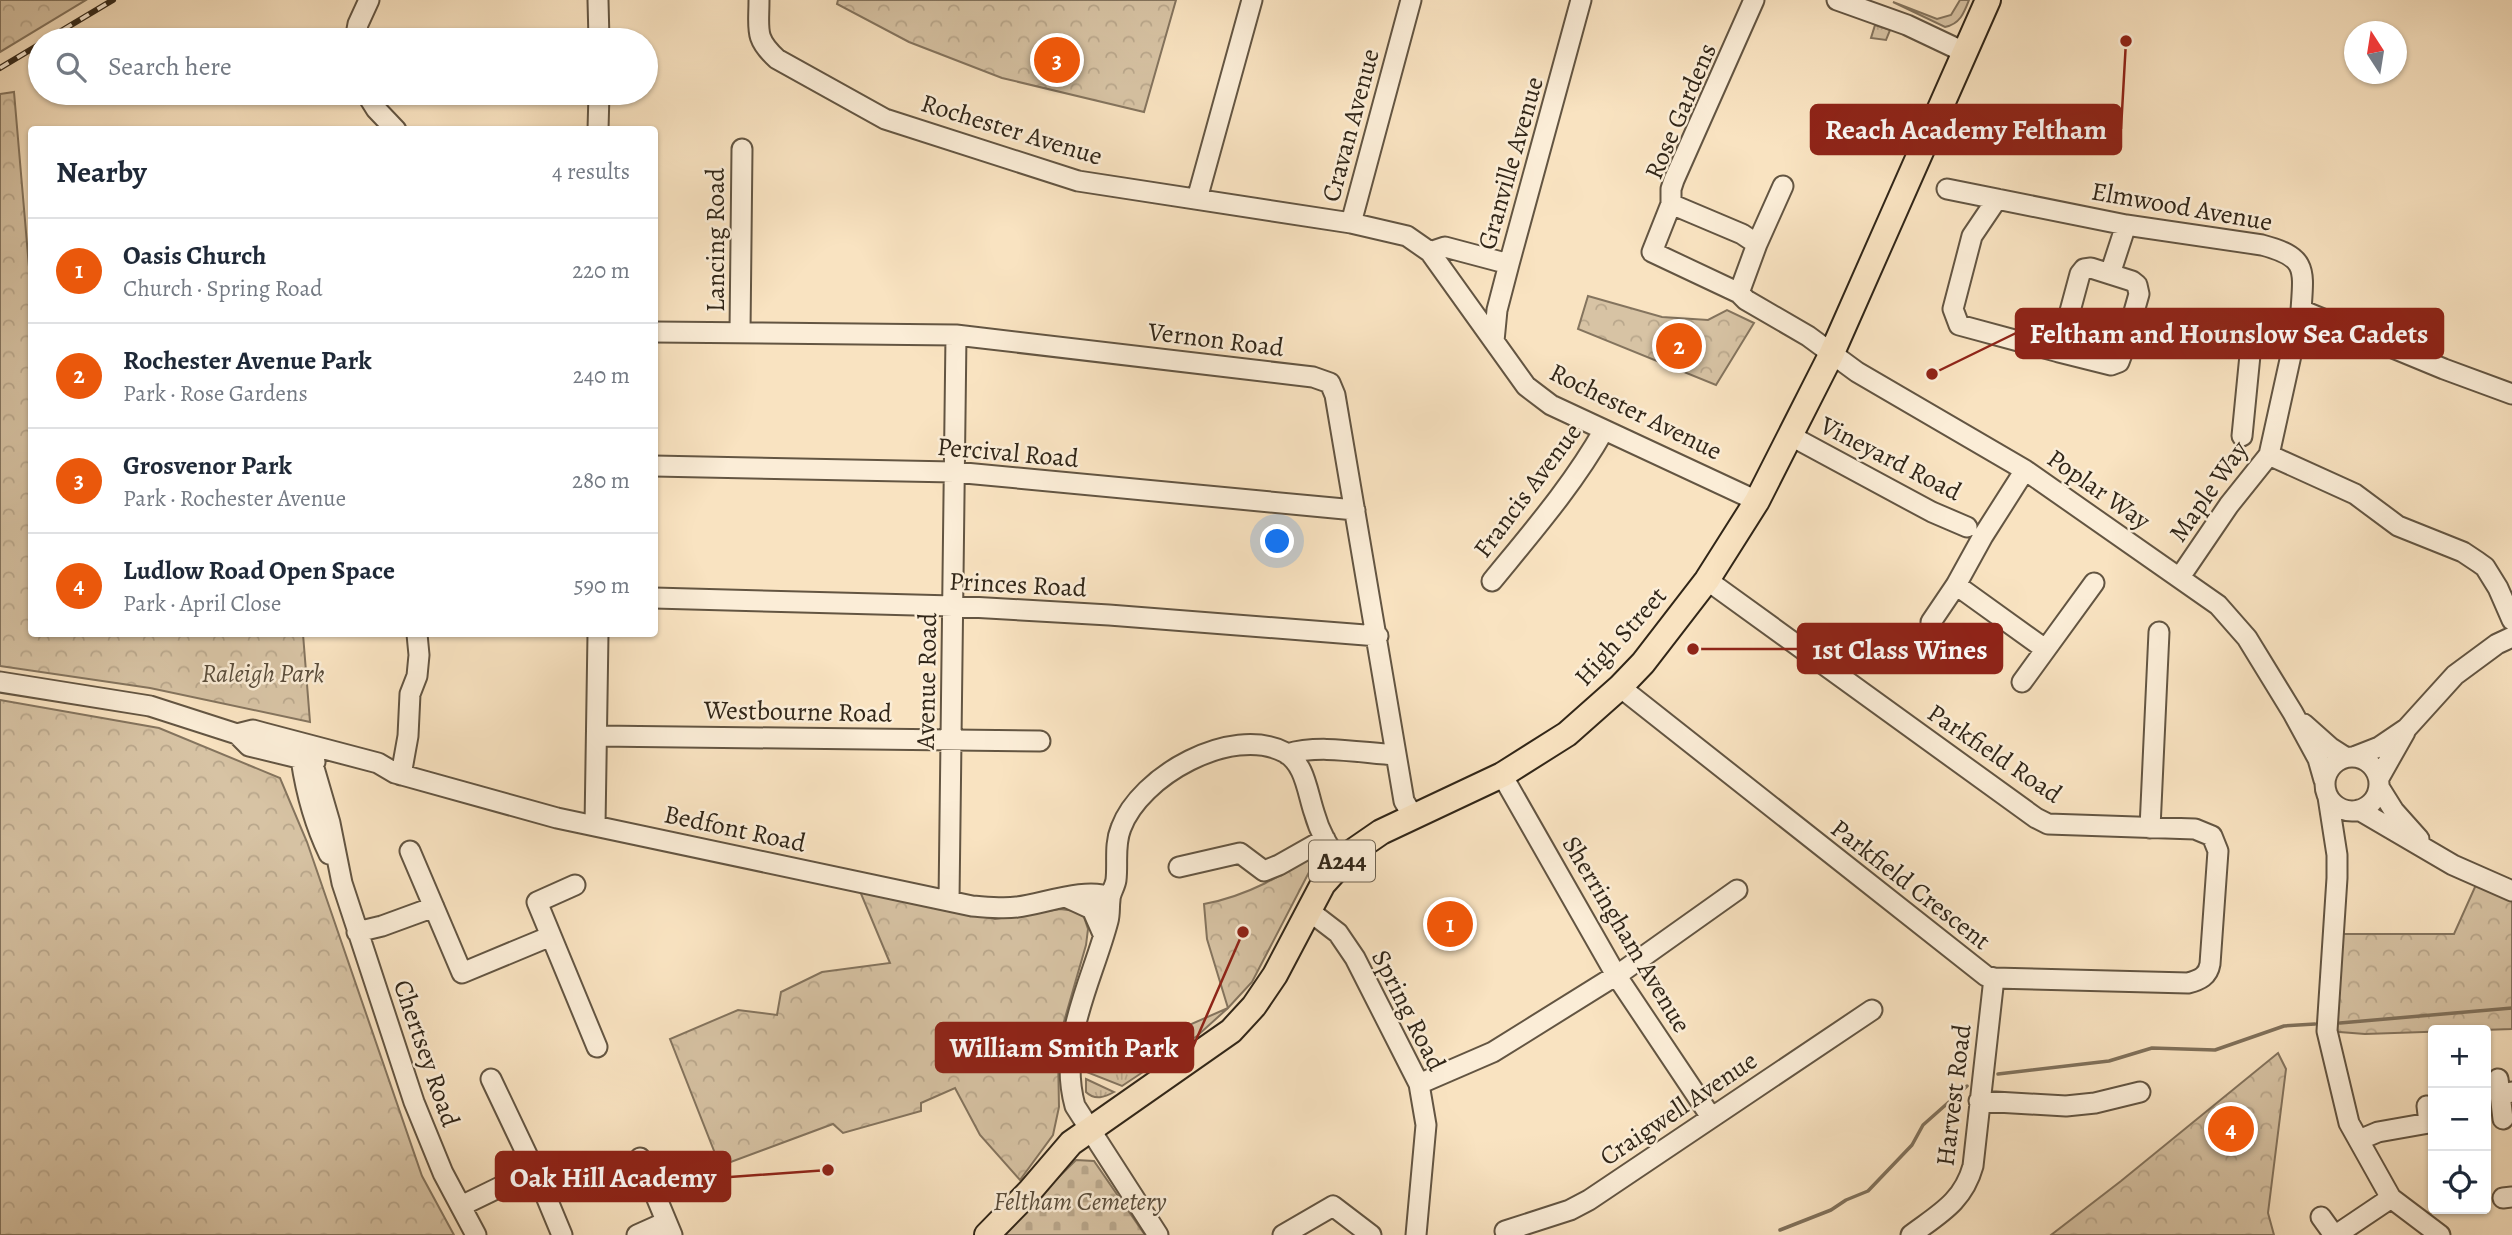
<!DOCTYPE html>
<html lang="en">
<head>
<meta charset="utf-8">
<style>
  body { margin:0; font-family:Alegreya,serif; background:#f6f6f7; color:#1f2937 }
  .controls { position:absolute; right:21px; bottom:21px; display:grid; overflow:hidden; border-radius:7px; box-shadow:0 2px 5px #0004 }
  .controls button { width:63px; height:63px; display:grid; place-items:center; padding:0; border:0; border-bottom:2px solid #e0e1e3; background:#fff; color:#1f2937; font:35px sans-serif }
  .compass { position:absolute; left:2344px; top:21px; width:63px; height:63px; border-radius:50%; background:#fff; box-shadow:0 2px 5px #0004; rotate:348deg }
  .you { position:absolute; left:1278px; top:542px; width:24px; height:24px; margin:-18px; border:5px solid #fff; border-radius:50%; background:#1a73e8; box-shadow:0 0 0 10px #1a73e833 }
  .badge { display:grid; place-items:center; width:46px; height:46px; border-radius:50%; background:#ea580c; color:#fff; font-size:23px; font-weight:700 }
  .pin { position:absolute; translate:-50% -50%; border:4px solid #fff; box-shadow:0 2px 7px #0006 }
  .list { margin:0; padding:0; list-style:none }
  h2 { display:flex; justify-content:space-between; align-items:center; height:91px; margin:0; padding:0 28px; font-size:30px }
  h2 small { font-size:23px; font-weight:400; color:#747a83 }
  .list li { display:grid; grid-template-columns:46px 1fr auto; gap:21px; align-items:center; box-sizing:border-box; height:105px; padding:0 28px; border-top:2px solid #e0e1e3 }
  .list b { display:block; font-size:26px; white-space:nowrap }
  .list p { margin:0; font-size:23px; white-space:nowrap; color:#747a83 }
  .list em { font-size:23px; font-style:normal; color:#747a83 }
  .icon { flex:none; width:38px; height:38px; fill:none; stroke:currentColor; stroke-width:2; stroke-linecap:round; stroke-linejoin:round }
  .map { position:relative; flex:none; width:2512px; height:1235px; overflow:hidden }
  .search { position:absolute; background:#fff; box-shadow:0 2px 5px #0004; left:28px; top:28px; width:630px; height:77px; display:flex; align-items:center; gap:18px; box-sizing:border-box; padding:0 24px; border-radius:38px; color:#747a83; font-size:26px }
  .panel { position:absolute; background:#fff; box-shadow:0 2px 5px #0004; left:28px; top:126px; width:630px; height:511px; border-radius:7px }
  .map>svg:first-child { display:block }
</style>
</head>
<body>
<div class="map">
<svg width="2512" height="1235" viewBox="0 0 2512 1235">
  <defs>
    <pattern id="grass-tufts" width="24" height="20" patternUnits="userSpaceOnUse" patternTransform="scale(1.75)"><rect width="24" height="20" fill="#d7c3a4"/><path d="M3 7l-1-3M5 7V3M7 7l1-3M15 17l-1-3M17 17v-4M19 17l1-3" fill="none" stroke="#b9a78c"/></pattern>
    <pattern id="cemetery-stones" width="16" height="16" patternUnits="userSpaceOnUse" patternTransform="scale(1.75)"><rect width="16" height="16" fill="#d7c3a4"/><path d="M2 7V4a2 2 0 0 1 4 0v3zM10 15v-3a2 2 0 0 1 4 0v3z" fill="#b9a78c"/></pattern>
    <pattern id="park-crowns" width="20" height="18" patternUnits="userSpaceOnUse" patternTransform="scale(1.75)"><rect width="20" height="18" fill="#d7c3a4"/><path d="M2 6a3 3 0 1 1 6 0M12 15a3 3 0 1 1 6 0" fill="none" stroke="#b9a78c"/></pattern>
  </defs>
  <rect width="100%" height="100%" fill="#f9e3c1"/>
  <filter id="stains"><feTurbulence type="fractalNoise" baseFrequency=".00286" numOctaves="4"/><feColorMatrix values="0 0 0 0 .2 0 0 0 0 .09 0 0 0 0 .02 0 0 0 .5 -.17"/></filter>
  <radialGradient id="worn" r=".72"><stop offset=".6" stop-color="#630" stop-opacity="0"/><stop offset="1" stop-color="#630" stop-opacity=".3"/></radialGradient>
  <path fill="url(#grass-tufts)" stroke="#84745e" stroke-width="2" d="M1960 0H1969C1964 13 1960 24 1945 27L1893 2 1937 19 1951 15Z
    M1875 25 1890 30 1886 40 1871 38Z
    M1228 1008 1197 1036 1122 1086 1084 1071Z
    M1086 1079 1114 1092C1105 1097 1095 1101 1086 1092Z"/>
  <path fill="url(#cemetery-stones)" stroke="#84745e" stroke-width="2" d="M1076 1160 1094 1161 1145 1235H1000Z"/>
  <path fill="url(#park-crowns)" stroke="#84745e" stroke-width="2" d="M0 0H86L0 52Z
    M838 0H1176L1144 112 1002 78 909 42 837 4Z
    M14 92 32 302V634H303L310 722 150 688 0 666V94Z
    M1588 296 1662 317 1708 320 1727 310 1754 323 1716 385 1578 329Z
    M0 700 159 728 280 778 307 842 422 1176 454 1235H0Z
    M1320 851 1252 982 1228 1008 1207 939 1204 904C1248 896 1283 875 1320 851Z
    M2479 878 2512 891V1029L2365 1034 2327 1031 2332 934H2454Z
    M859 889 995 919 1060 909 1076 911 1084 917 1088 929 1086 945 1061 1032 1058 1054 1059 1107 1053 1135 1020 1180 980 1135 955 1088 921 1103V1111L843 1133 833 1124 720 1166 670 1039 738 1010 777 1015 781 992 822 972 890 963Z
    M2278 1053 2286 1069 2268 1213 2274 1235H2051L2121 1181Z"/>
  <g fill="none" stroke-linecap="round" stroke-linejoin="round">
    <path stroke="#80715b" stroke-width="3.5" d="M2340 1023 2512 1008
      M1998 1074 2109 1061 2152 1048 2215 1050 2284 1026 2315 1024
      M1780 1230 1831 1210 1846 1200 1868 1191 1912 1145 1923 1125 1967 1086"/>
    <g stroke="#635542" stroke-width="23">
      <path id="minor" d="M598 0 599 40
        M759 0C759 30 754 38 777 59L885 119 1078 181 1351 223 1407 236 1430 252 1526 386 1551 405 1757 501
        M1837 0 1907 25 1964 52
        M355 40 358 24 369 0
        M366 93 376 109 396 130
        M598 130 599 93
        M1947 189 2126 225 2262 245C2307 257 2304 268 2301 310L2444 369 2512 394
        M1197 199 1252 0
        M1997 199 1972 236 1953 309 1959 325 2059 352
        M1671 204V189L1674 180 1754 0
        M1351 223 1411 0
        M1757 244 1783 186
        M1430 252 1445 247 1509 264
        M2091 268 2132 281 2137 285 2139 294 2122 354 2119 362 2111 365 2059 352 2080 274 2084 269Z
        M2110 274 2126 225
        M1739 293 1757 244 1742 234 1671 204 1652 252 1739 293 1746 300 1808 336 1857 372 2025 470 2218 605 2247 638 2293 713 2318 759 2324 780
        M654 332 956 335 1313 377 1330 383 1335 395 1404 801 1413 816
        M740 332 742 149
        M1494 341 1497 310 1509 264 1581 0
        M1791 436 1932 512 1967 527
        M2242 436 2251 345
        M2269 455 2355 494 2398 526 2463 552 2478 562 2485 567 2498 588 2512 620
        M654 466 954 472 1355 510
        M2180 577 2229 505 2269 455 2301 310
        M1492 581C1532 532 1573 485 1604 430
        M1956 585 2045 649
        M654 598 953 606 1109 615 1378 636
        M1931 622 1956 585 1983 536 2025 470
        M0 682 150 706 237 734 249 746 315 762
        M2022 682 2094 583
        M1620 687 1986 976 1994 978 2188 983C2200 980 2208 976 2210 964L2218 851 2212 836 2195 829 2048 824 2036 818 1707 580
        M2304 724 2331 748 2345 757
        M237 734 253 730 264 733 378 763 395 773 557 818 972 906C987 907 1002 909 1017 907 1043 904 1085 887 1110 897
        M598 736 1040 741
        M296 743 312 761 330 823 342 883 414 1102 443 1173 476 1235
        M1287 754C1320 744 1362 753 1396 755
        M2356 756 2379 747 2407 728 2455 675 2497 644 2512 637
        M2325 784a27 27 0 1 1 54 0a27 27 0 1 1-54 0Z
        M301 759C306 793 314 823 329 854
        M401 775 408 736 410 694 417 676 419 655 417 634
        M1502 775 1616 975 1711 1117
        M2379 778 2405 732
        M2379 787 2394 811 2419 839
        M2328 797 2337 855V878L2327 1031 2349 1123 2391 1198 2440 1235
        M2359 810 2453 865 2512 891
        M595 826 598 634
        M2150 828 2159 632
        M410 851 462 973 551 936
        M1179 867 1240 853 1264 871 1279 865 1325 839
        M575 885 537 902 597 1047
        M1068 898 1092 909 1103 934
        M949 901 956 335
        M1308 910 1338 933 1355 958 1419 1084 1426 1125 1416 1235
        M357 932 382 926 434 907
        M491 1079 540 1182 562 1235
        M2498 1079 2500 1094 2512 1092
        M1419 1084 1493 1052 1623 971 1737 890
        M2500 1094 2503 1119
        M1979 1101 2066 1106 2095 1103 2140 1092
        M2359 1140 2378 1132 2429 1123 2427 1106
        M640 1158 672 1235
        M2503 1198 2512 1197
        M461 1206 533 1171
        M2321 1217 2334 1235
        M1505 1231 1570 1210 1589 1200 1872 1010
        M637 1235 666 1222
        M1158 1235 1075 1106C1057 1041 1092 982 1108 921 1110 914 1109 907 1110 900 1110 893 1115 887 1116 880 1118 863 1114 845 1121 828 1140 776 1231 725 1284 752 1305 763 1307 791 1314 812 1319 830 1328 848 1341 863
        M1283 1235 1333 1206 1371 1235
        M1911 1235C1939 1214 1963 1202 1973 1166L1994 978
        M2336 1235 2391 1198"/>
    </g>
    <g stroke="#312618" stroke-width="28">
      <path id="major" d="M987 1235 1029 1192 1071 1143 1231 1031 1254 1006 1275 975 1323 884 1352 852 1381 832 1502 775 1567 734 1620 687 1643 663 1707 580 1757 501 1831 355 1988 0"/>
    </g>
    <use href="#minor" stroke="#fbedd7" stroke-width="19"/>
    <use href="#major" stroke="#f9e3c1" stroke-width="24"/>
    <g stroke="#312618" stroke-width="6">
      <path id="rail" d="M46 40 113 0
        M0 68 40 44"/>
    </g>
    <use href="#rail" stroke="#fbedd7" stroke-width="3.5" stroke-dasharray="10" stroke-linecap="butt"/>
  </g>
  <g text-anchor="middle" stroke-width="5" stroke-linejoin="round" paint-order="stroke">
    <rect fill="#fbedd7" stroke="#6e6251" stroke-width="2" x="1309" y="840.5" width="66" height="41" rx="5"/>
    <g font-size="24" font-weight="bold" fill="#312618">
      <text x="1342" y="869">A244</text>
    </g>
    <g font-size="26" fill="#312618" stroke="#fbedd7">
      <text transform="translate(1680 111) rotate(-67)" y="9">Rose Gardens</text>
      <text transform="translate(1350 125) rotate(-75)" y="9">Cravan Avenue</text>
      <text transform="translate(1012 129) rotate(17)" y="9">Rochester Avenue</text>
      <text transform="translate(1510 163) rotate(-74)" y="9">Granville Avenue</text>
      <text transform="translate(2182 206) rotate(10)" y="9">Elmwood Avenue</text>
      <text transform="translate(715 240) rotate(-90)" y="9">Lancing Road</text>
      <text transform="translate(1216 339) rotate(7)" y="9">Vernon Road</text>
      <text transform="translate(1636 411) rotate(26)" y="9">Rochester Avenue</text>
      <text transform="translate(1008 452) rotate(5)" y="9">Percival Road</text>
      <text transform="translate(1891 458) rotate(27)" y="9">Vineyard Road</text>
      <text transform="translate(2099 489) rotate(35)" y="9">Poplar Way</text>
      <text transform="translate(1527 490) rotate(-53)" y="9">Francis Avenue</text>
      <text transform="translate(2208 491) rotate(-55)" y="9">Maple Way</text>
      <text transform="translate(1018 584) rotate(3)" y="9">Princes Road</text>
      <text transform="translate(1620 636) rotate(-48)" y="9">High Street</text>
      <text transform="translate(926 681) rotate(-89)" y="9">Avenue Road</text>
      <text transform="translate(798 711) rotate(1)" y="9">Westbourne Road</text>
      <text transform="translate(1995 753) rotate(34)" y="9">Parkfield Road</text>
      <text transform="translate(735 828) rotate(12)" y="9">Bedfont Road</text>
      <text transform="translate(1911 884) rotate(38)" y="9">Parkfield Crescent</text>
      <text transform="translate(1627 934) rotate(59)" y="9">Sherringham Avenue</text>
      <text transform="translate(1409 1010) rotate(63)" y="9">Spring Road</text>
      <text transform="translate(427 1053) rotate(71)" y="9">Chertsey Road</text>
      <text transform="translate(1953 1095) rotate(-83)" y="9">Harvest Road</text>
      <text transform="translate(1678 1108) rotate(-34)" y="9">Craigwell Avenue</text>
    </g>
    <g font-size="26" font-style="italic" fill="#5a4d3b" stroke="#fbedd7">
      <text x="263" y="682">Raleigh Park</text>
      <text x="1080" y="1210">Feltham Cemetery</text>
    </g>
  </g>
  <path fill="none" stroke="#8f2418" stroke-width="2.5" d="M2126 41L2121 129M1932 374L2016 333M1693 649L1798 649M1243 932L1193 1047M828 1170L730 1177"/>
  <g fill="#8f2418" stroke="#fbedd7" stroke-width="2.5">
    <circle cx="2126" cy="41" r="7"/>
    <circle cx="1932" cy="374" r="7"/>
    <circle cx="1693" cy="649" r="7"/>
    <circle cx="1243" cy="932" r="7"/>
    <circle cx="828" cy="1170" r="7"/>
  </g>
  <g fill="#8f2418" stroke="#8f2418" stroke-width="2.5">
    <rect x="1811" y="105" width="310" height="49" rx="7"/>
    <rect x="2016" y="309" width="427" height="49" rx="7"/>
    <rect x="1798" y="624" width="204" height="49" rx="7"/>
    <rect x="936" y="1023" width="257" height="49" rx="7"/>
    <rect x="496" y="1152" width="234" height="49" rx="7"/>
  </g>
  <g font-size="28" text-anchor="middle" font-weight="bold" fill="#fff">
    <text x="1966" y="139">Reach Academy Feltham</text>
    <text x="2229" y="343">Feltham and Hounslow Sea Cadets</text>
    <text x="1900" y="659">1st Class Wines</text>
    <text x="1064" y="1057">William Smith Park</text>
    <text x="613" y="1187">Oak Hill Academy</text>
  </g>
  <rect width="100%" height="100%" filter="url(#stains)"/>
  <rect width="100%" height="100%" fill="url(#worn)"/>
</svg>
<div class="controls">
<button>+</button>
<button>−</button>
<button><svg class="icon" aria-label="locate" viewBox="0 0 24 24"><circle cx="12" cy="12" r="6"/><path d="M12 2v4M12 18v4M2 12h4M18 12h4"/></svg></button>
</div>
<svg class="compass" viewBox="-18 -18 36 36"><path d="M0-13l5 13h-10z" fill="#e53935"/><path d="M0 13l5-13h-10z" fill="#747a83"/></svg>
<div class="you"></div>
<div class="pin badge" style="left:1450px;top:924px">1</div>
<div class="pin badge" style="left:1679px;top:346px">2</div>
<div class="pin badge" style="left:1057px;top:60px">3</div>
<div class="pin badge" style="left:2231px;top:1129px">4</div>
<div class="search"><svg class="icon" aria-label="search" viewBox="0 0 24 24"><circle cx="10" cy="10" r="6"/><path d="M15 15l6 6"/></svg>Search here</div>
<section class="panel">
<h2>Nearby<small>4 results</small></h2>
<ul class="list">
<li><span class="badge">1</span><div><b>Oasis Church</b><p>Church · Spring Road</p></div><em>220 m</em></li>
<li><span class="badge">2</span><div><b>Rochester Avenue Park</b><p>Park · Rose Gardens</p></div><em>240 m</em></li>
<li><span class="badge">3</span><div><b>Grosvenor Park</b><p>Park · Rochester Avenue</p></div><em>280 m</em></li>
<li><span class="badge">4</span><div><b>Ludlow Road Open Space</b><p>Park · April Close</p></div><em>590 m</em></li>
</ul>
</section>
</div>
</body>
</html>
